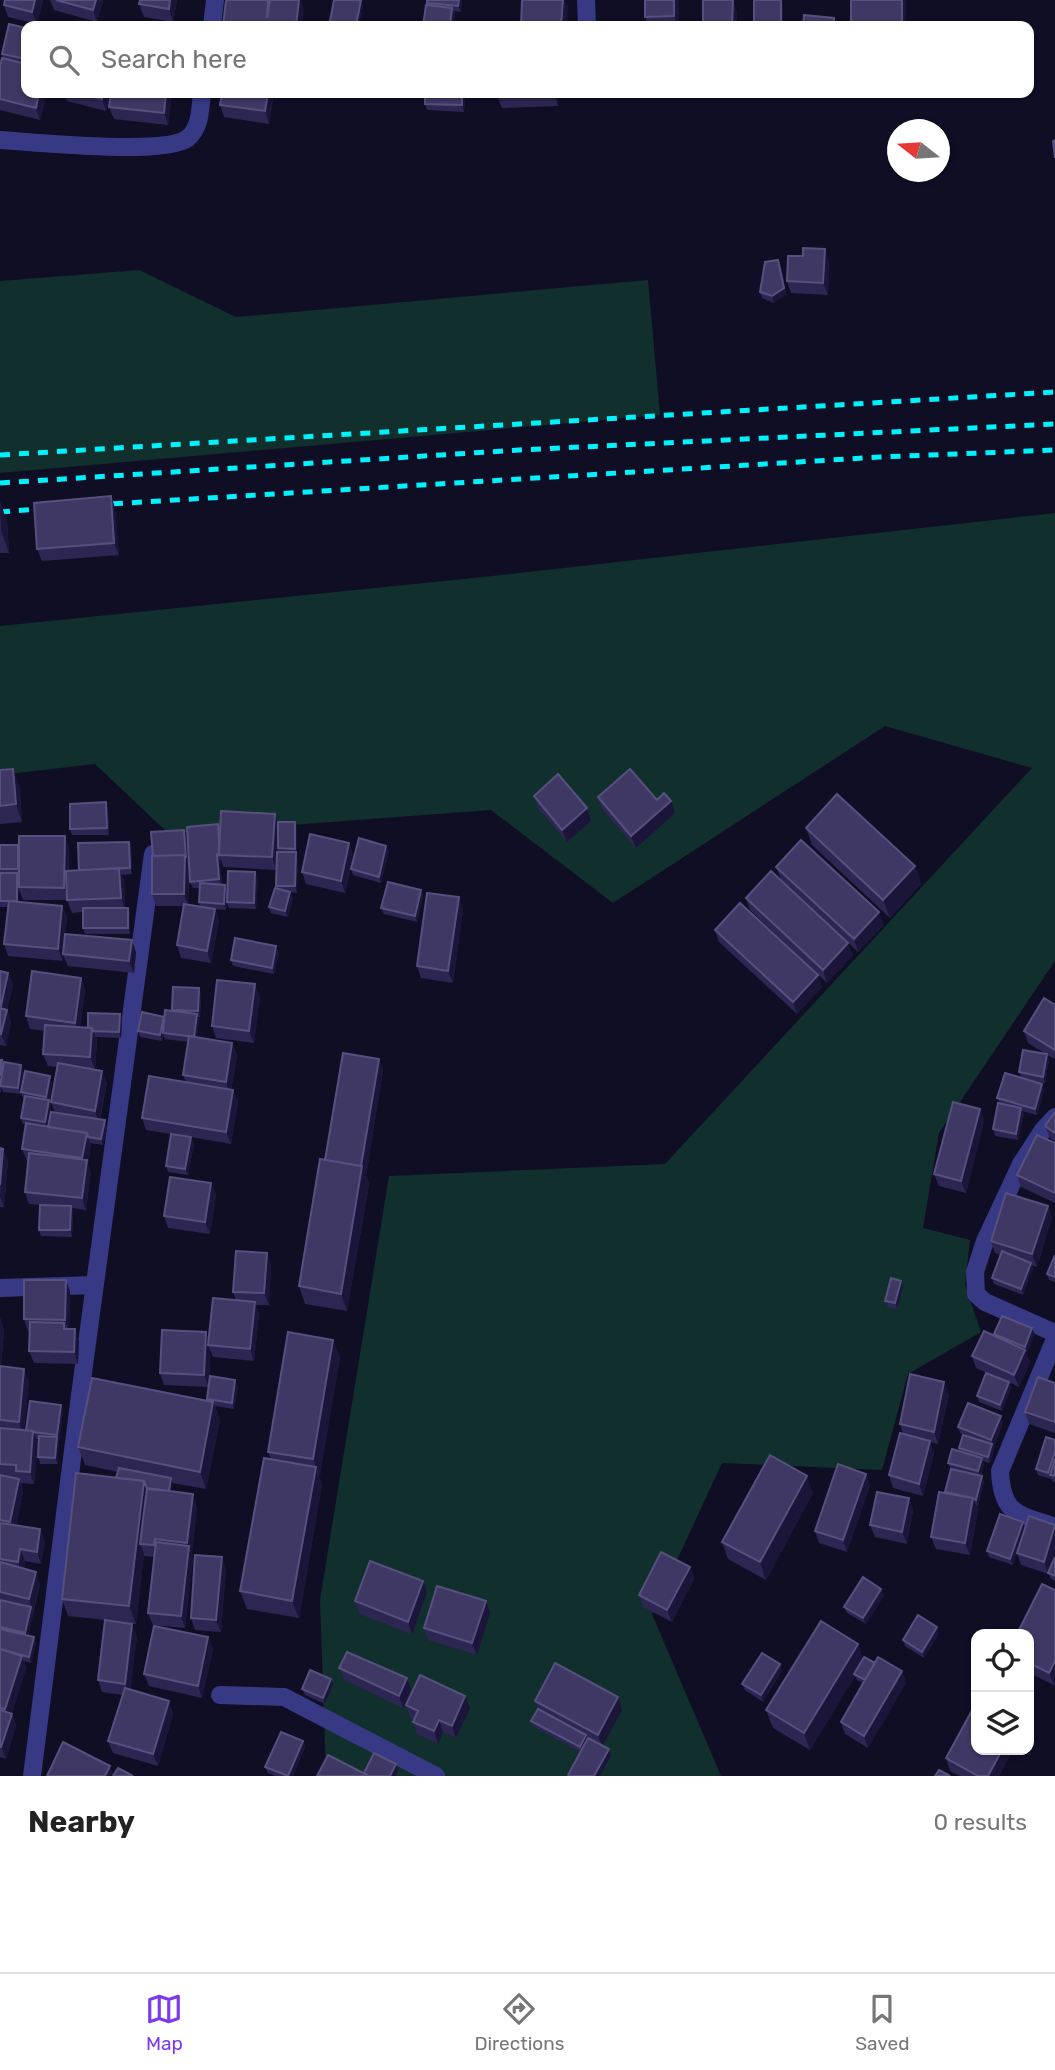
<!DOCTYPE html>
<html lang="en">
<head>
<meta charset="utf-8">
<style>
  body { margin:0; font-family:Rubik,sans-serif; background:#f6f6f6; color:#222 }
  .controls { position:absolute; right:21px; bottom:21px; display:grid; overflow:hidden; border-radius:14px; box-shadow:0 2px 5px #0004 }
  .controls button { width:63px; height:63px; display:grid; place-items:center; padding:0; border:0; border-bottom:2px solid #e0e0e0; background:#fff; color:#222; font:35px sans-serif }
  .compass { position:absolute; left:887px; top:119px; width:63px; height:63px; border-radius:50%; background:#fff; box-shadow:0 2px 5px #0004; rotate:287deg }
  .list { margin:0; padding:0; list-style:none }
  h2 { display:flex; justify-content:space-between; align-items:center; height:91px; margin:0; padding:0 28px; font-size:30px }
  h2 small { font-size:23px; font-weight:400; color:#767676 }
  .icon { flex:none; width:38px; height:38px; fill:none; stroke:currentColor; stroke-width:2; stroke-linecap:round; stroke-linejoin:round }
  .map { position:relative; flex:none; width:1055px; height:1776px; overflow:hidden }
  .search { position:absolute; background:#fff; box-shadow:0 2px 5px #0004; left:21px; right:21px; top:21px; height:77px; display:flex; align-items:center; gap:18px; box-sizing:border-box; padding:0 24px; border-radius:14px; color:#767676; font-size:26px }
  .sheet { height:196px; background:#fff }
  nav { display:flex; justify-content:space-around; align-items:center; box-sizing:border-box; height:98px; border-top:2px solid #e0e0e0; background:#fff; font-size:19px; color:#767676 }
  nav a { display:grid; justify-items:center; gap:4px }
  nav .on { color:#7c3aed }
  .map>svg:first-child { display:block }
</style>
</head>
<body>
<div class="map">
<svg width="1055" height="1776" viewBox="0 0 1055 1776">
  <rect width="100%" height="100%" fill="#100e25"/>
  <path fill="#112f2c" d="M139 270 236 317 648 280 660 415 0 473V281Z
    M1055 513V961L939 1133 923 1228 970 1240 965 1285 981 1332 908 1374 882 1470 722 1463 652 1614 721 1776H326L320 1600 389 1176 665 1164 1032 768 885 726 613 903 491 810 169 834 95 764 0 775V626L483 577Z"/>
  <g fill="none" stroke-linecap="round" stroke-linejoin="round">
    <path stroke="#373985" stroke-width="18" d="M586 0 587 26
      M212 26 215 0
      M0 140C34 142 166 156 188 138 201 127 200 108 202 93
      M1055 1117 1043 1130 1021 1164 985 1241 975 1272 976 1294 985 1302 1055 1333
      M0 1288 95 1285
      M1055 1339 1000 1471C1002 1515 1018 1514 1055 1527
      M220 1695 284 1697 436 1776
      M32 1776 80 1395 153 854"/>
    <path stroke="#00f2fd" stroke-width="5" stroke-dasharray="10 9" stroke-linecap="butt" d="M0 455 1055 392
      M0 483 519 450 1055 424
      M94 505 880 457 1055 450
      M0 512 52 508"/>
  </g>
  <path fill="#2d2653" d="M5 0H43L37 24 8 17 4 5Z
    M50 0H103L97 22 54 10Z
    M177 0 173 22 144 17 139 4Z
    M462 0 461 12 454 11 455 14 453 26H423L427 5V3Z
    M645 0H679L678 26H618L648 25 645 17Z
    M26 28V93H47L40 120 0 110V66L3 58 2 54Z
    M64 93H172L168 125 114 119 109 107 110 94 106 111 67 101Z
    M222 93H274L269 124 224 117 220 105Z
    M425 93H465L464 112 427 110 425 104Z
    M558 93V106L502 108 497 96Z
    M778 260 781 266 786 294 774 303 762 298 760 292Z
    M829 262 828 295 791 293 787 281Z
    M111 496 115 508 119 555 42 561 37 549Z
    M0 502 7 521 9 553H0Z
    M0 770 20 787 22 822 0 824Z
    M534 796 587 808 591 821 567 842 538 808Z
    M598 797 657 800 675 813 636 848 602 809Z
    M108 809 109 835H72L70 829Z
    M275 814 278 823 295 822 297 828V893L290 892 293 898 288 917 271 913 269 907 277 888 276 886V870L223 867 221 860H220L222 885H225L228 891 226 910 215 909 219 921 211 963 181 958 177 945 184 906H156L152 894 186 836 188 864 189 868 188 905 200 907 199 902 200 888H193L190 882 218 824 220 829Z
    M806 828 915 866 921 884 890 918 812 845Z
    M0 845 19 849 69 848V870H79L131 848 132 874 122 875 124 880 125 908H128L130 914V934H85L83 928V912L72 913 67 900H23L19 890V902L62 906 67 918 65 934 136 952 134 973 68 966 63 955V961L8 956 4 944 8 907H0Z
    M386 846 389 852 381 883 353 875 351 869Z
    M354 855 345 893 306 884 302 872Z
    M776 867 884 925 858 952 781 879Z
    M255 872 258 878 256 909 229 908 227 902Z
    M421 890 423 896 417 922 384 914 381 908Z
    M459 897 463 910 453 983 421 978 417 966Z
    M746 898 853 955 827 983 750 910Z
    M715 930 818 975 822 987 797 1014 719 942Z
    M279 953 274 974 233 966 231 960Z
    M0 971 8 973 13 985 7 1010 11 1022 6 1046 0 1045Z
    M81 978 85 990 80 1027 88 1028 122 1020 121 1038 96 1037 97 1040 95 1069H90L107 1083 100 1120H105L107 1127 103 1145 90 1143 91 1145 88 1164 91 1172 86 1210 72 1208 73 1212 72 1237 41 1236 39 1230 40 1205 29 1204 25 1192 28 1161H27L22 1149 26 1124H23L21 1118 24 1099 23 1098 21 1093V1094L3 1092 1 1088V1092H0V1060H2L4 1064 23 1071 21 1090 52 1082 49 1100 51 1107 48 1127 55 1112 51 1102 58 1067 48 1066 43 1054 45 1031 30 1029 26 1016Z
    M199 988 201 994 200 1017H198L199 1020 197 1037 232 1043 237 1055 231 1090H233L238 1102 231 1144 191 1137 194 1144 188 1175 168 1172 166 1166 171 1134 146 1130 142 1118 186 1082 183 1075 189 1042 165 1039 163 1035 162 1041 140 1037 138 1031 173 1011 172 1010Z
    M260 996 254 1043 216 1038 212 1026Z
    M1055 1005V1059L1047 1055 1049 1060 1045 1083 1029 1080 1044 1090 1037 1115 1022 1111 1024 1114 1018 1140 995 1136 993 1129 1000 1104 997 1098 1021 1078 1019 1072 1046 1054 1028 1043 1024 1031Z
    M379 1059 383 1071 366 1176 369 1184 347 1311 305 1304 299 1286 325 1160Z
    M980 1109 984 1121 966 1193 939 1186 934 1174Z
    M1055 1112V1142L1050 1138 1045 1126Z
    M1055 1143V1203L1021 1187 1017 1175Z
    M0 1148 3 1149 8 1161 4 1207H0Z
    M211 1183 216 1195 210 1234 168 1228 164 1216Z
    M1048 1206 1052 1218 1037 1267 1031 1265 1033 1269 1023 1295 994 1284 992 1278 1001 1255 995 1253 991 1241Z
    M267 1253 271 1265 269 1305H256L259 1314 254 1361 213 1357 210 1350 209 1384 238 1386 234 1409 215 1406 220 1420 206 1489 172 1483V1491L197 1506 192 1553 193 1558 185 1628 153 1625 148 1613 155 1557 144 1556V1554L136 1624 125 1623 137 1636 130 1690 173 1714 158 1766 113 1753 108 1741 122 1695 102 1692 98 1680 105 1620 68 1616 62 1599 116 1478 118 1472 85 1465 78 1447 207 1401 208 1387 164 1385 160 1373 209 1340 236 1300 233 1292Z
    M1055 1255V1282L1049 1280 1047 1274Z
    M66 1280 70 1292 69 1329 79 1341 78 1364 34 1363 29 1351 30 1331H28L24 1319Z
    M903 1287 897 1309 888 1307 885 1301Z
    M0 1318 4 1330 1 1366 29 1381 24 1430H26L61 1405 63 1411 59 1441H58V1464H40L38 1457 39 1439H36L38 1443 34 1484 21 1483 23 1491 16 1526 40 1529 45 1542 41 1564 25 1561 24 1568 40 1584 28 1636 36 1643 31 1663 24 1661 26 1668 12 1714 16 1726 6 1759 0 1757Z
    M994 1334 1035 1335 1026 1353 1030 1362 1019 1387 1009 1382 1011 1388 1002 1411 979 1402 977 1396 994 1376 976 1368 972 1356 995 1336Z
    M340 1357 319 1477 322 1485 299 1618 247 1609 240 1591 271 1459 268 1452Z
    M1055 1383V1433L1029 1424 1025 1412Z
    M949 1394 938 1444 930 1442 934 1453 923 1496 893 1488 889 1475 903 1434 900 1424Z
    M1003 1422 994 1447 993 1446 994 1450 990 1463 983 1461 984 1464 981 1476 984 1482 978 1506 976 1505 978 1510 970 1555 936 1549 931 1537 945 1493 951 1469 948 1463 960 1452 959 1448 972 1438 960 1433 958 1427Z
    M1055 1440V1482L1052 1481 1051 1478V1479L1038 1475 1036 1469Z
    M866 1474 870 1486 847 1552 819 1543 815 1531Z
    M813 1493 766 1580 728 1559 722 1542Z
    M909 1498 913 1510 907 1544 875 1537 870 1525Z
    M1055 1525V1553L1050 1569 1055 1557V1581L1051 1579 1049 1574 1021 1565 1017 1553 1013 1565 989 1557 987 1551 1025 1528Z
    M690 1567 694 1579 672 1622 643 1607 639 1595Z
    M226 1569 221 1632 195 1630 191 1618Z
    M1055 1590V1683L1054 1685 1029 1673V1634Z
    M427 1593 412 1634 359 1614 355 1601Z
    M884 1595 866 1624 847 1613 844 1607Z
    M486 1601 490 1613 477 1655 428 1640 424 1628Z
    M939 1633 924 1658 905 1646 903 1640Z
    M208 1637 213 1649 202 1698 149 1686 144 1674Z
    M858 1644 863 1659 902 1671 906 1683 868 1748 845 1734 841 1722 863 1683 857 1680 855 1676 810 1750 773 1728 766 1710Z
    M780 1664 782 1670 763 1702 745 1690 742 1684Z
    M339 1668 411 1690 403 1708 344 1680Z
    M331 1679 333 1685 325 1704 305 1695 302 1689Z
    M618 1697 622 1710 603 1746 611 1756 600 1776H568L581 1752 534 1727 531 1721 538 1709 535 1701Z
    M406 1705 470 1708 456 1738 443 1732 438 1744 417 1734 413 1722 414 1719 410 1717Z
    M303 1741 305 1747 293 1776H275L268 1773 265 1767Z
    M1013 1750 999 1776H960L950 1771 946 1758Z"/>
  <path fill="#1a1539" d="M35 0H43L37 24 32 12Z
    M96 0H103L97 22 93 10Z
    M170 0H177L173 22 169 9Z
    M299 0H301L304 10 302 26H296Z
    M361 0 363 6 359 26H356Z
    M459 0H462L461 12 458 6Z
    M563 0H565L568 7 567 26H561Z
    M674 0H679L678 26 674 16Z
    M733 0 737 11V26H732Z
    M781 0 783 4V26H781Z
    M902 0H906V26H902Z
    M452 8 455 14 453 26H450Z
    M39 93H47L40 120 36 108Z
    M103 93H111L106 111 102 99Z
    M166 93H172L168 125 164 113Z
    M268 93H274L269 124 265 111Z
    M462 93H465L464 112 462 105Z
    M554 93H558V106L554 94Z
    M825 249 829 262 828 295 823 283Z
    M778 260 781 266 786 294 774 303 772 296Z
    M111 496 115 508 119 555 114 543Z
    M0 502 7 521 9 553 1 530Z
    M13 769 20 787 22 822 16 804Z
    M671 801 675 813 636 848 631 836Z
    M106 802 108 809 109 835 107 828Z
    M587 808 591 821 567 842 562 830Z
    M275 814 279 826 276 870 272 857Z
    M295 822 297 828V855L295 849Z
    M184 830 186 836 188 864 186 858Z
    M65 836 69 848 68 900 64 888Z
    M129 842 131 848 132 874 130 868Z
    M349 843 354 855 345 893 341 881Z
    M386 846 389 852 381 883 379 877Z
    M296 852 298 858 297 893 295 886Z
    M217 854 220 860 222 886 219 879Z
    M185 855 189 868 188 906 184 894Z
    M915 866 921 884 890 918 883 900Z
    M119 868 124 880 125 910 121 898Z
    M255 872 258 878 256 909 254 903Z
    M17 873 20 879 19 887V907L17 901Z
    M225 885 228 891 226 910 224 904Z
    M421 890 423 896 417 922 415 916Z
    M290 892 293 898 288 917 285 911Z
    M459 897 463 910 453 983 448 971Z
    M62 906 67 918 63 961 58 949Z
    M128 908 130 914V934L128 928Z
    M215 909 219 921 211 963 207 951Z
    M879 912 884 925 858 952 854 939Z
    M132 940 136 952 134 973 129 961Z
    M848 943 853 955 827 983 823 970Z
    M276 946 279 953 274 974 272 968Z
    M8 973 13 985 7 1010 11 1022 6 1046 1 1034 5 1018 1 1006Z
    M818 975 822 987 797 1014 793 1002Z
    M81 978 85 990 79 1035 75 1023Z
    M255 984 260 996 254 1043 249 1031Z
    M199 988 201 994 200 1017 198 1011Z
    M120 1014 122 1020 121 1038 119 1032Z
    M197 1014 199 1020 196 1043 194 1037Z
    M164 1017 166 1023 162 1041 160 1035Z
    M92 1028 97 1040 95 1069 90 1057Z
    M232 1043 237 1055 230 1094 226 1082Z
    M1047 1054 1049 1060 1045 1083 1043 1077Z
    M379 1059 383 1071 366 1176 369 1184 347 1311 341 1294Z
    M2 1060 4 1067 0 1086 1 1092 0 1089V1076Z
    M21 1065 23 1071 21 1094 18 1088Z
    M102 1071 107 1083 99 1123 95 1111Z
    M50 1076 52 1082 48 1104 46 1097Z
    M1042 1084 1044 1090 1037 1115 1035 1109Z
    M233 1090 238 1102 231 1144 226 1132Z
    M49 1100 51 1107 47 1129 45 1122Z
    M1021 1108 1024 1114 1018 1140 1016 1134Z
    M980 1109 984 1121 966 1193 961 1181Z
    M105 1120 107 1127 103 1145 101 1139Z
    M87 1133 91 1145 88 1164 91 1172 86 1210 82 1198 86 1167 82 1158Z
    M191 1137 194 1144 188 1175 185 1169Z
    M3 1149 8 1161 4 1207 0 1197Z
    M211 1183 216 1195 210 1234 205 1222Z
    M71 1206 73 1212 72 1237 70 1230Z
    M1048 1206 1052 1218 1037 1267 1032 1254Z
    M267 1253 271 1265 269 1305 264 1293Z
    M1031 1263 1033 1269 1023 1295 1021 1289Z
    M66 1280 70 1292 69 1332 65 1320Z
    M901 1281 903 1287 897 1309 895 1303Z
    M255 1302 259 1314 254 1361 250 1349Z
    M0 1318 4 1330 0 1374Z
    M1032 1328 1035 1335 1027 1353 1025 1347Z
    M75 1329 79 1341 78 1364 74 1352Z
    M206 1332 211 1344 208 1345 210 1350 209 1387 204 1375Z
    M333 1340 340 1357 320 1477 313 1459Z
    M1025 1350 1030 1362 1019 1387 1014 1375Z
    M24 1369 29 1381 23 1435 19 1422Z
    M235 1380 238 1386 234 1409 232 1403Z
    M944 1382 949 1394 938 1444 934 1432Z
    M1009 1382 1011 1388 1002 1411 1000 1405Z
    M213 1402 220 1420 206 1489 200 1472Z
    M61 1405 63 1411 59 1441 57 1435Z
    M1001 1416 1003 1422 994 1447 991 1440Z
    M33 1431 38 1443 34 1484 30 1472Z
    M57 1437 59 1443 58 1464 55 1458Z
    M930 1441 934 1453 923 1496 919 1484Z
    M992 1444 994 1450 990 1463 988 1457Z
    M1055 1452V1465L1050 1475 1051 1479 1048 1473Z
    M982 1458 984 1464 980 1477 978 1471Z
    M316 1467 322 1485 299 1618 292 1601Z
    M866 1474 870 1486 847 1552 843 1540Z
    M807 1476 813 1493 766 1580 760 1562Z
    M982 1476 984 1482 978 1506 976 1500Z
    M171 1478 173 1484 170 1501 168 1495Z
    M19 1479 23 1491 15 1534 10 1522Z
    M144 1481 150 1499 140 1544 144 1554 136 1624 129 1606Z
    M193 1494 197 1506 192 1553 193 1558 185 1628 181 1616 189 1548 187 1543Z
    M909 1498 913 1510 907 1544 902 1532Z
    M973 1498 978 1510 970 1555 965 1543Z
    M1023 1522 1026 1529 1013 1565 1010 1559Z
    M1055 1527V1553L1048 1574 1044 1562Z
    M40 1529 45 1542 41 1564 37 1552Z
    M20 1549 25 1561 22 1574 18 1562Z
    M222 1557 226 1569 221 1632 216 1620Z
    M690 1567 694 1579 672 1622 667 1610Z
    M36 1572 40 1584 33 1611 29 1599Z
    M423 1581 427 1593 412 1634 408 1622Z
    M881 1589 884 1595 866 1624 863 1618Z
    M486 1601 490 1613 477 1655 472 1643Z
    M31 1607 34 1613 27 1639 25 1633Z
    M132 1624 137 1636 130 1696 125 1684Z
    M937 1627 939 1633 924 1658 922 1652Z
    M34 1637 36 1643 31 1663 29 1657Z
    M208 1637 213 1649 202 1698 198 1686Z
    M858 1644 864 1661 854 1674 855 1676 810 1750 804 1733Z
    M22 1656 26 1668 12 1714 16 1726 6 1759 1 1747 9 1721 5 1709Z
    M1055 1661V1683L1054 1685 1049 1673Z
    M780 1664 782 1670 763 1702 761 1695Z
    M902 1671 906 1683 868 1748 864 1736Z
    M407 1678 411 1690 403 1708 399 1696Z
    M331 1679 333 1685 325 1704 323 1698Z
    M465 1696 470 1708 456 1738 452 1726Z
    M618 1697 622 1710 602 1747 598 1735Z
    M169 1701 173 1714 158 1766 153 1754Z
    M1029 1705 1032 1715 1029 1722Z
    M439 1720 443 1732 438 1744 434 1731Z
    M586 1735 589 1741 582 1753 580 1747Z
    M303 1741 305 1747 293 1776H288Z
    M609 1749 611 1756 600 1776H594Z
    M1002 1750H1013L999 1776H988Z
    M396 1764 398 1770 396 1776H390Z
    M110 1766 114 1776H105Z"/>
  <path fill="#3f3865" stroke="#56507e" stroke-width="2" d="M5 0H35L32 12 4 5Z
    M56 0H96L93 10Z
    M140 0H170L169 9 139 4Z
    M226 0H268L267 18 270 0H299L296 26H223Z
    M334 0H361L356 26H329Z
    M427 0H459L458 6 427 3Z
    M522 0H563L561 26H521Z
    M645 0H674V16L645 17Z
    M703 0H733L732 26H703Z
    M754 0H781V26H754Z
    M851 0H902V26H851Z
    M426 5 452 8 450 26H423Z
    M804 15 834 18V26H803Z
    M9 24 26 28V59L2 54Z
    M618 25H659V26H618Z
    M2 58 26 64V93H39L36 108 0 99V66Z
    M78 93H103L102 99Z
    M111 93H166L164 113 109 107Z
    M222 93H268L265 111 220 105Z
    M425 93H462V105L425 104Z
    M497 93H554V94L497 96Z
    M1055 140V158L1053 141Z
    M803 248 825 249 823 283 787 281 788 256H803Z
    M778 260 784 288 772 296 760 292 765 262Z
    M111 496 114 543 37 549 34 503Z
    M13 769 16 804 0 806V770Z
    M630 769 657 800 664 793 671 801 631 836 598 797Z
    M558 774 587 808 562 830 534 796Z
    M837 794 915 866 883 900 806 828Z
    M106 802 107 828 70 829V804Z
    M221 811 275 814 272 857 219 855Z
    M278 822H295V849L278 848Z
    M218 824 219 841V854H217L219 879 190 882 187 827Z
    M184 830 186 858 185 855 153 856 151 832Z
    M310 834 349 843 341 881 302 872Z
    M19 836H65L64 888 19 887Z
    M359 838 386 846 379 877 351 869Z
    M801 840 879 912 854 939 776 867Z
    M129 842 130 868 79 870 78 843Z
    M0 845H18V869H0Z
    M277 852H296L295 886H276Z
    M185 855 184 894H152V856Z
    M119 868 121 898 67 900 66 871Z
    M228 871 255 872 254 903 227 902Z
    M771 871 848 943 823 970 746 898Z
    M0 873H17V901H0Z
    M388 882 421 890 415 916 381 908Z
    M200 883 225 885 224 904 199 902Z
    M275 888 290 892 285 911 269 907Z
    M427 893 459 897 448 971 417 966Z
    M9 901 62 906 58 949 4 944Z
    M740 903 818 975 793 1002 715 930Z
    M184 904 215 909 207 951 177 945Z
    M83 908H128V928H83Z
    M65 934 132 940 129 961 63 954Z
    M235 938 276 946 272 968 231 960Z
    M0 971 8 973 1 1006H0Z
    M32 971 81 978 75 1023 26 1016Z
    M217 980 255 984 249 1031 212 1026Z
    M173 987 199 988 198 1011 172 1010Z
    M1044 998 1055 1005V1050L1024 1031Z
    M0 1008 7 1010 1 1034H0Z
    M165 1010 197 1014 194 1037 163 1033Z
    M142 1012 164 1017 160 1035 138 1031Z
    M88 1013 120 1014 119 1032 93 1031 92 1028H88Z
    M45 1025 92 1028 90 1057 43 1054Z
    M189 1036 232 1043 226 1082 183 1075Z
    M1023 1050 1047 1054 1043 1077 1019 1072Z
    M343 1053 379 1059 361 1166 325 1160Z
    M0 1060H2L0 1076Z
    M4 1062 21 1065 18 1088 0 1086Z
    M58 1063 102 1071 95 1111 51 1102Z
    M25 1071 50 1076 46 1097 21 1092Z
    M1005 1073 1042 1084 1035 1109 997 1098Z
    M149 1076 233 1090 226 1132 142 1118Z
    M25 1096 49 1100 45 1122 21 1118Z
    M953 1102 980 1109 961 1181 934 1174Z
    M998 1103 1021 1108 1016 1134 993 1129Z
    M51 1112 105 1120 101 1139 88 1137 87 1133 48 1127Z
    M1055 1112V1133L1045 1126Z
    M26 1123 87 1133 82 1158 22 1149Z
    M171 1134 191 1137 185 1169 166 1166Z
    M1037 1135 1055 1143V1193L1017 1175Z
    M0 1148 3 1149 0 1185Z
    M29 1153 87 1160 82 1198 25 1192Z
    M320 1159 362 1166 341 1294 299 1286Z
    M170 1177 211 1183 205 1222 164 1216Z
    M1006 1193 1048 1206 1032 1254 991 1241Z
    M40 1205 71 1206 70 1230H39Z
    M236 1251 267 1253 264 1293 233 1292Z
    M1002 1251 1031 1263 1021 1289 992 1278Z
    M1055 1255V1277L1047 1274Z
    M891 1278 901 1281 895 1303 885 1301Z
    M24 1280H66L65 1320 24 1319Z
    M213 1298 255 1302 250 1349 208 1345Z
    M1002 1316 1032 1328 1025 1347 994 1334Z
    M30 1322 64 1323V1329H75L74 1352 29 1351Z
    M162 1330 206 1332 204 1375 160 1373Z
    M984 1331 1025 1350 1014 1375 972 1356Z
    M288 1332 333 1340 313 1459 268 1452Z
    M0 1366 24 1369 19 1422 0 1420Z
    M986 1373 1009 1382 1000 1405 977 1396Z
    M910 1374 944 1382 934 1432 900 1424Z
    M210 1376 235 1380 232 1403 207 1399Z
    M1038 1377 1055 1383V1422L1025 1412Z
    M92 1378 213 1402 200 1472 78 1447Z
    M30 1401 61 1405 57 1435 33 1432V1431L26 1430Z
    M968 1403 1001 1416 991 1440 958 1427Z
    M0 1428 33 1431 30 1472 16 1471V1465L0 1464Z
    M900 1433 930 1441 919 1484 889 1475Z
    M963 1435 992 1444 988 1457 959 1448Z
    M39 1436 57 1437 55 1458 38 1457Z
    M1046 1437 1055 1440V1452L1048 1473 1036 1469Z
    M952 1449 982 1458 978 1471 948 1463Z
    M770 1455 807 1476 760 1562 722 1542Z
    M264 1458 316 1467 292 1601 240 1591Z
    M1055 1459V1476L1050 1475Z
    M838 1464 866 1474 843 1540 815 1531Z
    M119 1468 171 1478 169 1491 147 1489 144 1481 116 1478Z
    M951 1469 982 1476 976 1500 973 1498 945 1492Z
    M76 1473 144 1481 129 1606 62 1599Z
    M0 1475 19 1479 10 1522 0 1520Z
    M147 1488 193 1494 187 1543 155 1539 154 1545 140 1544Z
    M877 1492 909 1498 902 1532 870 1525Z
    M939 1492 973 1498 965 1543 931 1537Z
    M1000 1514 1023 1522 1010 1559 987 1551Z
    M1029 1516 1055 1525 1044 1562 1017 1553Z
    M0 1523 40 1529 37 1552 20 1549 18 1562 0 1559Z
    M156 1542 189 1546 181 1616 148 1613Z
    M661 1552 690 1567 667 1610 639 1595Z
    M195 1555 222 1557 216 1620 191 1618Z
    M1055 1557V1576L1048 1573Z
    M370 1561 423 1581 408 1622 355 1601Z
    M0 1562 36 1572 29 1599 0 1592Z
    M863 1577 881 1589 863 1618 844 1607Z
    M1042 1584 1055 1590V1661L1049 1673 1029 1663V1634H1017Z
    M437 1586 486 1601 472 1643 424 1628Z
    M0 1600 31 1607 25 1633 0 1627Z
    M918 1615 937 1627 922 1652 903 1640Z
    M105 1620 132 1624 125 1684 98 1680Z
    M821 1621 858 1644 804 1733 766 1710Z
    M154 1626 208 1637 198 1686 144 1674Z
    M0 1629 34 1637 29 1657 0 1649Z
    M0 1649 22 1656 5 1709 0 1708Z
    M347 1652 407 1678 399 1696 339 1668Z
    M762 1653 780 1664 761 1695 742 1684Z
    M864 1657 875 1663 865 1680 854 1674Z
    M878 1657 902 1671 864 1736 841 1722Z
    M555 1663 618 1697 598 1735 535 1701Z
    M310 1670 331 1679 323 1698 302 1689Z
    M420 1675 465 1696 452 1726 439 1720 434 1731 413 1722 418 1711 406 1705Z
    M125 1688 169 1701 153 1754 108 1741Z
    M976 1703V1750H1002L988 1776H978L946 1758Z
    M538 1709 586 1735 580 1747 531 1721Z
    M0 1710 12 1714 1 1747H0Z
    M281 1732 303 1741 288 1776 265 1767Z
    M588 1738 609 1749 594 1776H569L568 1775Z
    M63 1742 110 1766 105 1776H47Z
    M374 1753 396 1764 390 1776H369L364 1773Z
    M328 1755 369 1776H317Z
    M118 1768 133 1776H113Z
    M939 1770 950 1776H935Z"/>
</svg>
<div class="controls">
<button><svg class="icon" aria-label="locate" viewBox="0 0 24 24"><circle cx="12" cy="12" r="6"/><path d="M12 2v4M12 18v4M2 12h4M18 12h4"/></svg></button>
<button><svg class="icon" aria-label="layers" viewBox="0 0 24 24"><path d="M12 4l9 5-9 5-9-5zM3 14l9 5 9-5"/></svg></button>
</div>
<svg class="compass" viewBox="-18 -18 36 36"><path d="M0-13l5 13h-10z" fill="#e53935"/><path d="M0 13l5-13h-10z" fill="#767676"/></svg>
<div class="search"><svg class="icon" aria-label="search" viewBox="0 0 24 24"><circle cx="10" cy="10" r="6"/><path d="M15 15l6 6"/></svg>Search here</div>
</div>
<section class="sheet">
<h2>Nearby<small>0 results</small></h2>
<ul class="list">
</ul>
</section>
<nav>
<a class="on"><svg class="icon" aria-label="map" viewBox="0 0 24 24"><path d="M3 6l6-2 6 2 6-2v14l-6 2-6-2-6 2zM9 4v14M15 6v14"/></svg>Map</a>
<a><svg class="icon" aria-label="directions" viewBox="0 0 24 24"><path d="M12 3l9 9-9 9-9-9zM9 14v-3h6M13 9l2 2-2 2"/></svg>Directions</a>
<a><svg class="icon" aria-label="saved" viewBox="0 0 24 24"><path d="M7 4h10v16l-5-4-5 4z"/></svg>Saved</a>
</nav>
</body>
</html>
